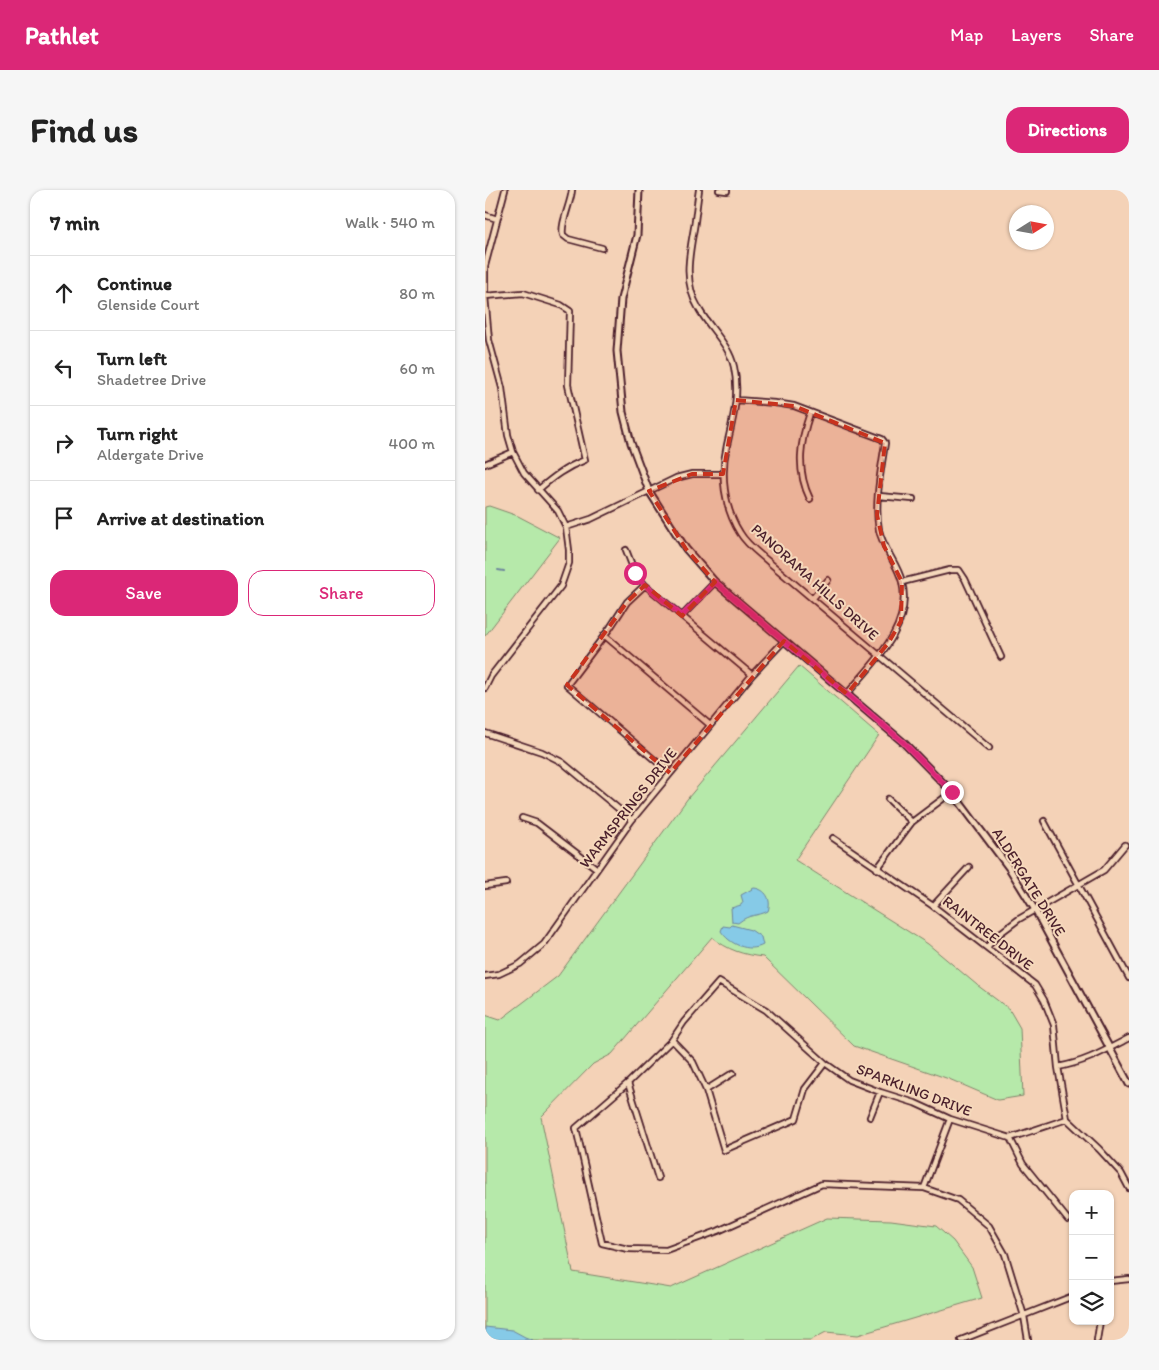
<!DOCTYPE html>
<html lang="en">
<head>
<meta charset="utf-8">
<style>
  body { margin:0; font-family:Itim,sans-serif; background:#f6f6f6; color:#222 }
  .controls { position:absolute; right:15px; bottom:15px; display:grid; overflow:hidden; border-radius:10px; box-shadow:0 1px 4px #0004 }
  .controls button { width:45px; height:45px; display:grid; place-items:center; padding:0; border:0; border-bottom:1px solid #e0e0e0; background:#fff; color:#222; font:25px sans-serif }
  .compass { position:absolute; left:524px; top:15px; width:45px; height:45px; border-radius:50%; background:#fff; box-shadow:0 1px 4px #0004; rotate:79deg }
  .stop { position:absolute; width:15px; height:15px; margin:-11px; border:4px solid #db2777; border-radius:50%; background:#fff }
  .stop.end { background:#db2777; border-color:#fff; box-shadow:0 1px 5px #0008 }
  .list { margin:0; padding:0; list-style:none }
  h2 { display:flex; justify-content:space-between; align-items:center; height:65px; margin:0; padding:0 20px; font-size:21px }
  h2 small { font-size:16px; font-weight:400; color:#767676 }
  .list li { display:grid; grid-template-columns:32px 1fr auto; gap:15px; align-items:center; box-sizing:border-box; height:75px; padding:0 20px; border-top:1px solid #e0e0e0 }
  .list b { display:block; font-size:19px; white-space:nowrap }
  .list p { margin:0; font-size:16px; white-space:nowrap; color:#767676 }
  .list em { font-size:16px; font-style:normal; color:#767676 }
  .actions { display:flex; gap:10px; padding:15px 20px }
  .actions a { flex:1; padding:11px 0; border:1px solid #db2777; border-radius:15px; text-align:center; font-size:18px; color:#db2777 }
  .actions .main { background:#db2777; color:#fff }
  .icon { flex:none; width:28px; height:28px; fill:none; stroke:currentColor; stroke-width:2; stroke-linecap:round; stroke-linejoin:round }
  .map { position:relative; flex:none; width:644px; height:1150px; overflow:hidden; border-radius:15px }
  header { display:flex; align-items:center; gap:30px; box-sizing:border-box; height:70px; padding:0 25px; background:#db2777; color:#fff }
  header strong { font-size:24px }
  nav { display:flex; gap:28px; margin-inline-start:auto; font-size:18px }
  .intro { display:flex; align-items:center; justify-content:space-between; box-sizing:border-box; height:120px; padding:0 30px }
  h1 { margin:0; font-size:35px }
  .button { padding:12px 22px; border-radius:15px; background:#db2777; color:#fff; font-size:18px; font-weight:700 }
  main { display:flex; gap:30px; padding:0 30px }
  aside { flex:1; background:#fff; border-radius:15px; box-shadow:0 1px 4px #0004 }
  .map>svg:first-child { display:block }
</style>
</head>
<body>
<header>
<strong>Pathlet</strong>
<nav><a>Map</a><a>Layers</a><a>Share</a></nav>
</header>
<div class="intro"><h1>Find us</h1><a class="button">Directions</a></div>
<main>
<aside>
<h2>7 min<small>Walk · 540 m</small></h2>
<ul class="list">
<li><svg class="icon" aria-label="ahead" viewBox="0 0 24 24"><path d="M12 20V5M6 11l6-6 6 6"/></svg><div><b>Continue</b><p>Glenside Court</p></div><em>80 m</em></li>
<li><svg class="icon" aria-label="left" viewBox="0 0 24 24"><path d="M17 20v-9H6M10 6l-5 5 5 5"/></svg><div><b>Turn left</b><p>Shadetree Drive</p></div><em>60 m</em></li>
<li><svg class="icon" aria-label="right" viewBox="0 0 24 24"><path d="M7 20v-9h11M14 6l5 5-5 5"/></svg><div><b>Turn right</b><p>Aldergate Drive</p></div><em>400 m</em></li>
<li><svg class="icon" aria-label="arrive" viewBox="0 0 24 24"><path d="M6 21V4h12l-3 4 3 4H6"/></svg><div><b>Arrive at destination</b></div></li>
</ul>
<div class="actions"><a class="main">Save</a><a>Share</a></div>
</aside>
<div class="map">
<svg width="644" height="1150" viewBox="0 0 644 1150">
  <rect width="100%" height="100%" fill="#f4d2b7"/>
  <filter id="ink" filterUnits="userSpaceOnUse"><feTurbulence type="fractalNoise" baseFrequency=".02" numOctaves="2"/><feDisplacementMap in="SourceGraphic" scale="10" xChannelSelector="R" yChannelSelector="G"/><feConvolveMatrix kernelMatrix="1 2 1 2 8 2 1 2 1" color-interpolation-filters="sRGB"/></filter>
  <g filter="url(#ink)">
    <path fill="#b6e9aa" stroke="#80846a" d="M4 316 33 326 75 348 0 446V317Z
      M314 476 394 545 310 670 443 754 492 795 524 819 535 838 538 906 513 910 464 889 369 856 278 767C259 765 242 760 227 747L127 864 108 874 56 927 88 1082 186 1098 342 1028 406 1030 451 1036 468 1051 487 1077 497 1108 373 1145 341 1142 326 1150H0V825L15 830 73 786 203 608Z"/>
    <path fill="#86cae7" stroke="#6e869c" d="M269 698C281 699 287 710 283 721 272 727 265 723 253 733L247 732 246 718 256 715 258 712 256 705Z
      M247 735 266 740 276 747 278 755C264 763 244 754 236 741L238 736 245 737Z
      M0 1137 27 1140 40 1147 48 1150H0Z"/>
    <g fill="none" stroke-linecap="round" stroke-linejoin="round">
      <path stroke="#6e869c" stroke-width="2" d="M13 380 19 381"/>
      <g stroke="#4a1f2b" stroke-width="8">
        <path id="minor" d="M87 0C86 13 75 34 78 45L83 49 117 58
          M214 0C212 13 211 25 209 38 204 66 198 92 214 119 225 139 244 154 249 177 255 204 248 229 242 255 235 284 239 318 255 343 262 355 275 364 285 373L504 558
          M234 0 242 1
          M0 25 12 29
          M0 106 38 103 76 115 85 121 83 195 100 270C81 277 68 287 53 300
          M251 210 290 213 309 216 397 249 400 253C396 281 389 312 394 340 398 359 413 374 417 392 428 437 388 473 362 504
          M325 223C315 252 311 280 325 309
          M0 274 28 262
          M394 306 428 309
          M81 337 106 329 191 288 207 284H238
          M141 360 150 383 160 395 267 485
          M417 392 465 380H474L480 389 516 467
          M160 395 142 412 125 438 82 495 185 583
          M328 408 343 390
          M197 426 230 392
          M119 445 225 535
          M0 498 6 486 76 396 84 373V360L81 337 73 321 39 283 28 262 23 245 17 198 4 150 0 106V76L20 0
          M0 543 57 562 77 572 147 630
          M403 609 427 632
          M37 628 52 633 111 678
          M559 631 644 788
          M348 648 448 716 550 795 559 810 569 835 573 877 582 929 614 959 636 983 644 998
          M392 679 427 632 467 602
          M0 696 21 693
          M448 716 484 677
          M502 757 514 744 534 729 619 680 640 655
          M0 786 14 784 35 774 59 754 147 630 267 485 299 451
          M187 850 208 872 221 900 239 960 311 929 320 899 340 873
          M573 877C601 872 619 861 644 848
          M143 893 173 988
          M221 900 248 883
          M385 927 395 902
          M525 948 538 974 583 1030
          M439 998 465 929
          M625 1091 644 1089
          M476 1150 588 1106
          M543 1150 539 1126 520 1064 504 1036 473 1010 439 998 337 994 233 1041 181 1060 143 1059 117 1053 91 938 143 893 187 850 199 832 234 792 281 820 340 873 364 890 395 902 430 913 465 929 525 948 582 929
          M612 1150 615 1131"/>
      </g>
      <g stroke="#4a1f2b" stroke-width="9">
        <path id="tertiary" d="M154 0 152 45 136 109 132 161 138 222 146 253 164 301 201 359 230 392 418 552 467 602 524 678 550 720 644 894"/>
      </g>
      <use href="#minor" stroke="#f5d8bb" stroke-width="4.5"/>
      <use href="#tertiary" stroke="#f5d8bb" stroke-width="5"/>
    </g>
  </g>
  <g fill="none" stroke-linecap="round" stroke-linejoin="round" filter="url(#ink)">
    <path stroke="#db2777" stroke-width="6" d="M150 383 160 395 197 426 230 392 418 552 467 602"/>
  </g>
  <path fill="#c8321e" fill-opacity="0.2" stroke="#c8321e" stroke-width="4" stroke-dasharray="10 6" stroke-linejoin="round" d="M251 210 309 216 400 253 392 325 399 356 417 392 416 431 404 452 362 504 299 451 185 583 82 495 142 412 160 395 197 426 230 392 201 359 164 301 207 284H238Z"/>
  <g text-anchor="middle" stroke-width="4" stroke-linejoin="round" paint-order="stroke">
    <g font-size="15" fill="#4a1f2b" stroke="#f5d8bb">
      <text transform="translate(330 392) rotate(42)" y="5">PANORAMA HILLS DRIVE</text>
      <text transform="translate(143 618) rotate(-52)" y="5">WARMSPRINGS DRIVE</text>
      <text transform="translate(544 692) rotate(58)" y="5">ALDERGATE DRIVE</text>
      <text transform="translate(503 743) rotate(38)" y="5">RAINTREE DRIVE</text>
      <text transform="translate(429 900) rotate(21)" y="5">SPARKLING DRIVE</text>
    </g>
  </g>
</svg>
<div class="controls">
<button>+</button>
<button>−</button>
<button><svg class="icon" aria-label="layers" viewBox="0 0 24 24"><path d="M12 4l9 5-9 5-9-5zM3 14l9 5 9-5"/></svg></button>
</div>
<svg class="compass" viewBox="-18 -18 36 36"><path d="M0-13l5 13h-10z" fill="#e53935"/><path d="M0 13l5-13h-10z" fill="#767676"/></svg>
<div class="stop" style="left:150px;top:383px"></div>
<div class="stop end" style="left:467px;top:602px"></div>
</div>
</main>
</body>
</html>
